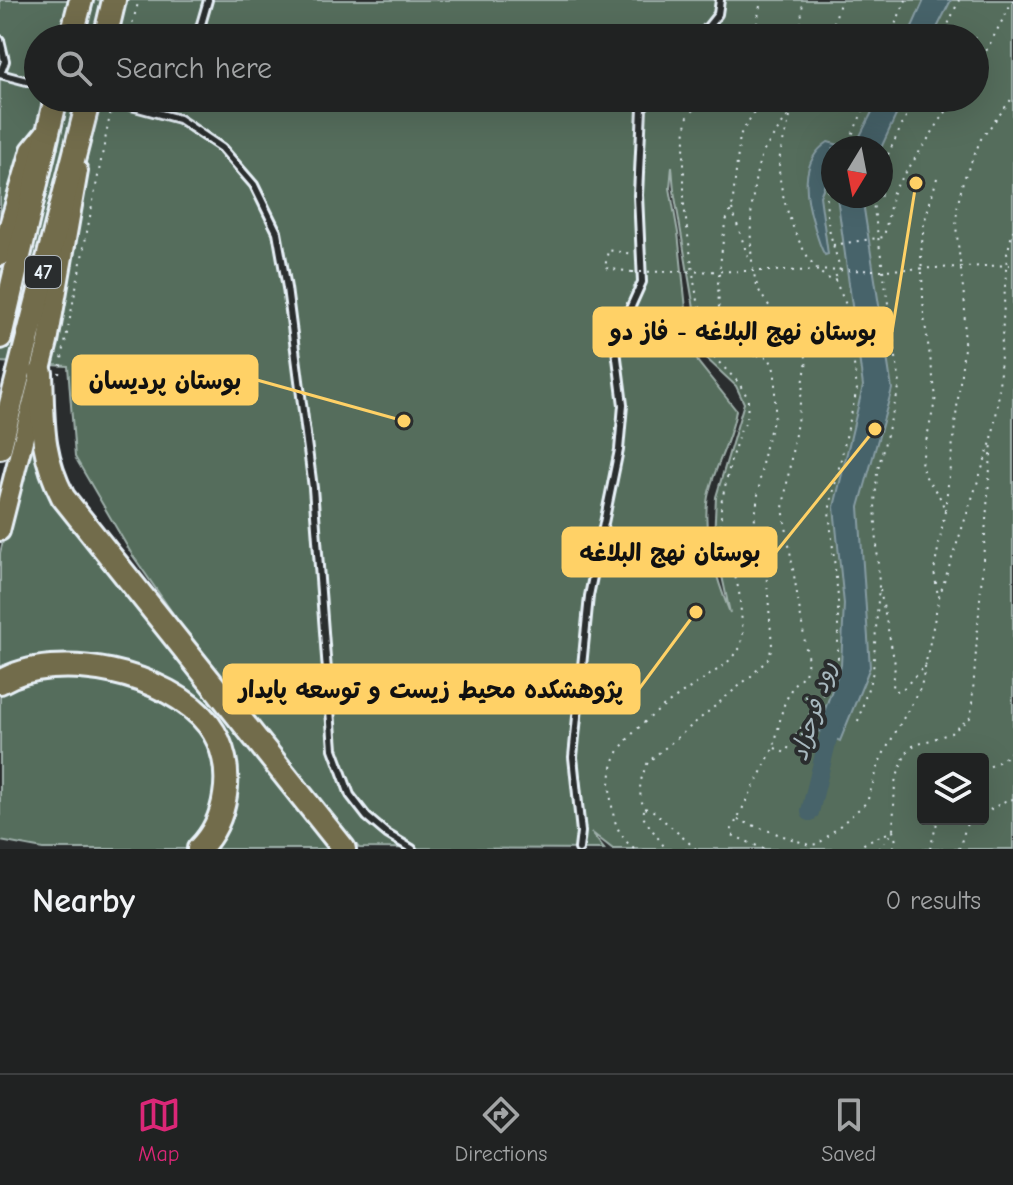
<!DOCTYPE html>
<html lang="en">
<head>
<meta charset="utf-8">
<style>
  body { margin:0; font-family:"Comic Neue","Playpen Sans Arabic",sans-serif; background:#282a2a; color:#f1f3f6 }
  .controls { position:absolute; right:24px; bottom:24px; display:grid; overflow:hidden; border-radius:8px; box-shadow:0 8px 32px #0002 }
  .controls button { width:72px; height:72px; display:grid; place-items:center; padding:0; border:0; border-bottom:2px solid #3d3f40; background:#202222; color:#f1f3f6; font:40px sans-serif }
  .compass { position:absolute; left:821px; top:136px; width:72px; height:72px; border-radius:50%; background:#202222; box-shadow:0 8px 32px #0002; rotate:190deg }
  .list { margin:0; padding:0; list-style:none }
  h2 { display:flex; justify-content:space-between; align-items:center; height:104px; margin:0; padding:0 32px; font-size:34px }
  h2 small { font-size:26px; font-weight:400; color:#a2a4a5 }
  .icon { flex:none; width:44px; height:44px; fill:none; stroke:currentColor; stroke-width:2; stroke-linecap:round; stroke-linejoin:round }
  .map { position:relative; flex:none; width:1013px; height:849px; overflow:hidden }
  .search { position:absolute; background:#202222; box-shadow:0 8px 32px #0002; left:24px; right:24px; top:24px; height:88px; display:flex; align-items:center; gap:20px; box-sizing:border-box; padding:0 28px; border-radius:44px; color:#a2a4a5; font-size:30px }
  .sheet { height:224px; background:#202222 }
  nav { display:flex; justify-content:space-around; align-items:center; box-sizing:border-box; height:112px; border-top:2px solid #3d3f40; background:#202222; font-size:22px; color:#a2a4a5 }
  nav a { display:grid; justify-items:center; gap:4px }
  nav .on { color:#db2777 }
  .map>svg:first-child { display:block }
</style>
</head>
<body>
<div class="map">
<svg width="1013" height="849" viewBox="0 0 1013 849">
  <rect width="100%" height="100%" fill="#2a2d2e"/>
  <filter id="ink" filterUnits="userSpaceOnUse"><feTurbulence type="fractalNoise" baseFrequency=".0125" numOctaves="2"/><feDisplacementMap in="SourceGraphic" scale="16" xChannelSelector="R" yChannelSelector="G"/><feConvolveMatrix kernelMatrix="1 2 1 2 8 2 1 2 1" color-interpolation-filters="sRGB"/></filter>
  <g filter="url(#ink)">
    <path fill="#546d5b" stroke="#9eafaa" stroke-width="2" fill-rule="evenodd" d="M0 0H1013V849H613L591 832 604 849 359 848 240 704 183 628 131 553 75 457 68 366 0 362ZM38 38H975V98H38ZM833 148H881V196H833ZM672 166 674 191 700 344 708 360 736 386 744 403 716 497 714 539 730 613C717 580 700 527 709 492 716 463 732 439 736 410L698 362 689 337 678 233 670 188ZM923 759H983V819H923Z
      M39 391 38 445 338 849H204L216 835 222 738 128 671 0 674V553Z
      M62 671 151 690 210 735 223 795 191 849H43L0 841V688Z"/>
    <path fill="#46636a" stroke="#879ca3" stroke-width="2" d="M924 0H951L932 38H907Z
      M879 98H904L881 148H854Z
      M828 142 843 146 833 148V165L820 196 828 254 825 255C820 248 817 236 814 225 805 196 799 161 828 142Z
      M837 196H862L892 389 859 507 870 667 840 741 817 731 841 665 844 604 834 507 863 386Z"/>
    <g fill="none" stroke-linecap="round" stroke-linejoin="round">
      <path stroke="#46636a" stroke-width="18" d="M810 812 834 714"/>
      <g stroke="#e8f1f8" stroke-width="12">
        <path id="lane" d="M197 38 208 0
          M699 38 718 14 720 0
          M0 40 5 61 0 74 38 84
          M120 103 179 119 222 148 254 185 277 232 287 288 313 488 333 749 350 795 367 817 387 834 412 849
          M139 108 156 98
          M579 849 581 832 573 757 589 596 619 450 623 405 615 342 642 282 638 195 642 108 650 98"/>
      </g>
      <g stroke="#e8f1f8" stroke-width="24">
        <path id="primary" d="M0 256 31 150 48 129
          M0 531 48 342 78 171"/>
      </g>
      <g stroke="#e8f1f8" stroke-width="28">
        <path id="highway" d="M71 38 81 0
          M105 38 114 0
          M0 337 56 98
          M41 373C43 421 40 453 63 497L344 849
          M0 447 89 98
          M0 682C57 648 169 673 209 725 224 745 229 771 225 795 222 816 214 834 199 849"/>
      </g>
      <path stroke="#e8f1f8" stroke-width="2" stroke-dasharray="2 6" stroke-linecap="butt" d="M128 38 139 0
        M750 38 756 29 761 0
        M794 38 801 22 803 0
        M829 38 841 0
        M889 38 906 0
        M942 38 959 0
        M975 72 1013 0
        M704 98 687 118 684 150V205L695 288 704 325
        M790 117C786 134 779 151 779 167 779 196 802 267 830 279L838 275 840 268C831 237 819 206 833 175
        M846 148 869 98
        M881 169 915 98
        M937 178 924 223 921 254 924 317 936 397 921 464 924 474 941 499 945 511 934 571 938 596
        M732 209 749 260
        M833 245 884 237 893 192 955 98
        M632 272 605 268 608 250 633 254
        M705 331 716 339 756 356
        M59 374 111 110
        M945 510 964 348 965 306 956 226 957 208 963 181 981 139 1013 97
        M880 590 895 664 893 688 896 691 902 690 926 664
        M858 721 873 672 879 586 875 504 877 473 900 384 872 196
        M775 748 785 753 830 683 838 662V597L829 511 857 389 847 307 834 278
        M983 770 1002 760 1013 750
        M644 810 643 817 666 849
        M983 814 1005 801 1013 799
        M738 820 809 845 818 844 828 836 867 802 881 758 921 687 939 597 992 439 998 404 1007 254 1013 230
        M634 849C620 837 614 824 612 806 609 791 609 770 616 756 635 720 693 687 726 664L740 648 743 634 739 591 721 524V504L732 456 741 429 747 421 748 398 738 382 709 352 705 342 704 324
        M696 849 652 810 644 808C637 790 640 779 648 762L751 676 769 658 772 645 766 570 753 532 764 450 775 415V372L769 357 759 356 724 322 719 309 718 283 725 223 732 208 740 135 763 98
        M764 849 732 835 731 831 774 747 783 707 793 685 805 674 808 661 783 508 807 360C800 335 774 316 761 294 745 267 750 191 760 160 765 144 790 116 800 98
        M857 849 868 841 893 831 896 841 893 849
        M879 849 893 831 895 782 905 755 913 746 951 733 971 717 992 442
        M930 849 938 819
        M959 849 967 823 975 819"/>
      <use href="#lane" stroke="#2a2d2e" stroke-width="6"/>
      <use href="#primary" stroke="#726c4b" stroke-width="18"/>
      <use href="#highway" stroke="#726c4b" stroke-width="22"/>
      <g stroke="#e8f1f8" stroke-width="12" stroke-linecap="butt">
        <path id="lane-bridge" d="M98 98 120 103"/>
      </g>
      <path stroke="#e8f1f8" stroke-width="2" stroke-dasharray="2 6" stroke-linecap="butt" d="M632 272 882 270 1013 265"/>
      <use href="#lane-bridge" stroke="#2a2d2e" stroke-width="6"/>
    </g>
  </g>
  <g text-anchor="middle" stroke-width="8" stroke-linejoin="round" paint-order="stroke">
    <rect fill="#2a2d2e" stroke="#afb6bb" stroke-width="2" x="25" y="256" width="36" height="32" rx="6"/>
    <g font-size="20" font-weight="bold" fill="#e8f1f8">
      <text x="43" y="279">47</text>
    </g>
    <g font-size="24" font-style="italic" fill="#a7b8bf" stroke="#2a2d2e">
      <text transform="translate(813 711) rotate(-73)" y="8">رود فرحزاد</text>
    </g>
  </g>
  <path fill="none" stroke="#ffd166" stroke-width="3" d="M916 183L892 332M404 421L257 380M875 429L776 552M696 612L639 689"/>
  <g fill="#ffd166" stroke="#2a2d2e" stroke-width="3">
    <circle cx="916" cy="183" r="8"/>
    <circle cx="404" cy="421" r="8"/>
    <circle cx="875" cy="429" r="8"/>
    <circle cx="696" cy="612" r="8"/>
  </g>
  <g fill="#ffd166" stroke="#ffd166" stroke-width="3">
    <rect x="594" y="308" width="298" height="48" rx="8"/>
    <rect x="73" y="356" width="184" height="48" rx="8"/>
    <rect x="563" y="528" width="213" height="48" rx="8"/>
    <rect x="224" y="665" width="415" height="48" rx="8"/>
  </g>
  <g font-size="24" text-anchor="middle" font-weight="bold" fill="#111">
    <text x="743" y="340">بوستان نهج البلاغه - فاز دو</text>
    <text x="165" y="389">بوستان پردیسان</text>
    <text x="670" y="561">بوستان نهج البلاغه</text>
    <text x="431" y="698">پژوهشکده محیط زیست و توسعه پایدار</text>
  </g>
</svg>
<div class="controls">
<button><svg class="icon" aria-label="layers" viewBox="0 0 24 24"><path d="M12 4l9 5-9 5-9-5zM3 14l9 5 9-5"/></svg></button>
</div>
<svg class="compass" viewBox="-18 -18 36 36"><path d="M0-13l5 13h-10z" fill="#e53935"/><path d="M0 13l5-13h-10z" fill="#a2a4a5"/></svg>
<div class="search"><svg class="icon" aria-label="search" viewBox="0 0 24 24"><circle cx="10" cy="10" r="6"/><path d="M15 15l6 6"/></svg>Search here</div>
</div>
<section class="sheet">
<h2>Nearby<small>0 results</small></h2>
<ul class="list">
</ul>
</section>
<nav>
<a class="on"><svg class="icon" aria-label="map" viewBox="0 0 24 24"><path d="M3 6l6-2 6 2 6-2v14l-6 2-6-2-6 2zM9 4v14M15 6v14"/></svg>Map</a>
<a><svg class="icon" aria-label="directions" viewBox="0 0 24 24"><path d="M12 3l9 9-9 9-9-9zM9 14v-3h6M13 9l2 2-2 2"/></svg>Directions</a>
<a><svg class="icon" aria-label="saved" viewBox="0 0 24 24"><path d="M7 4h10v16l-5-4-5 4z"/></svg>Saved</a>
</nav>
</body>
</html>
